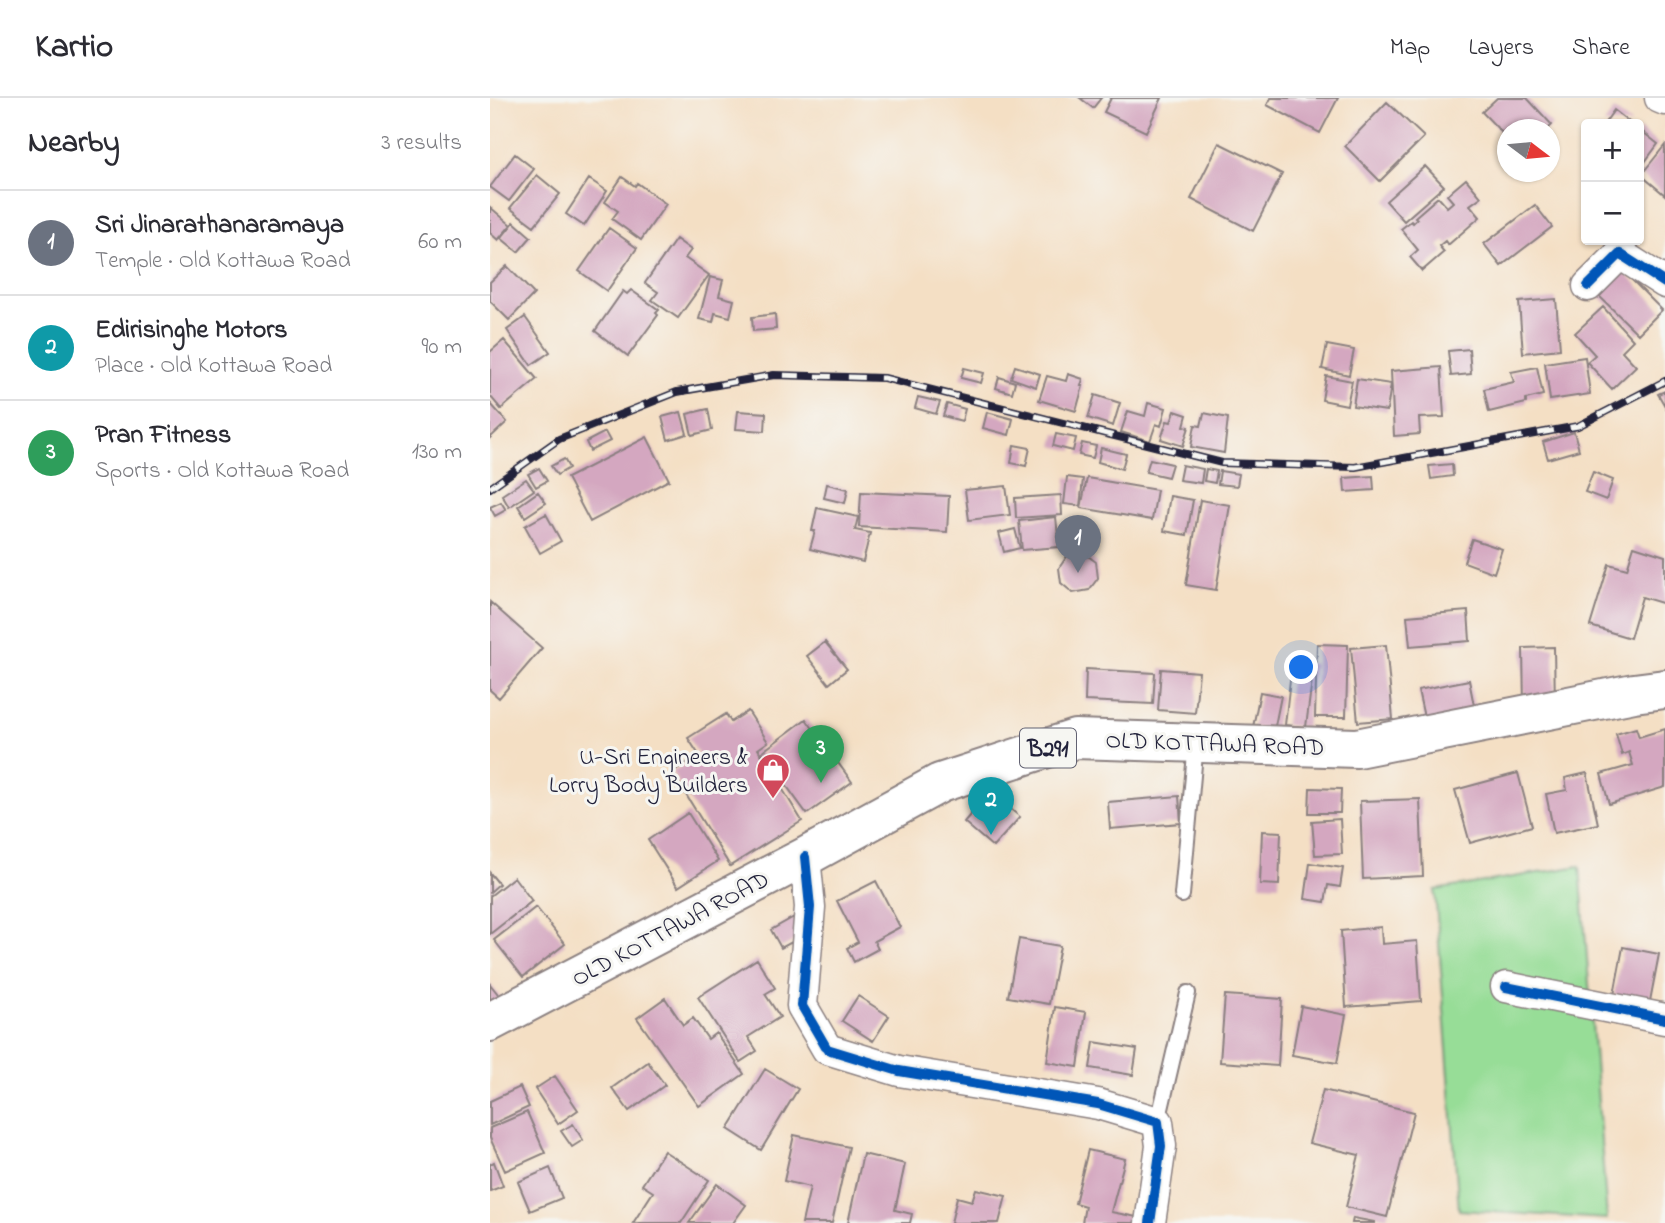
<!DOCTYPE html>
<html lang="en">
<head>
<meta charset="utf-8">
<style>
  body { margin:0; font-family:"Indie Flower",sans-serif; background:#f2f2f3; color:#2b2b33 }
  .controls { position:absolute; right:21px; top:21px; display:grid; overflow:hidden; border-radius:7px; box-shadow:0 2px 5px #0004 }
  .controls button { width:63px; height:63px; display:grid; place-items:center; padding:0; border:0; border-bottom:2px solid #e1e1e2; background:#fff; color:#2b2b33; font:35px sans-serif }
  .compass { position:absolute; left:1007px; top:21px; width:63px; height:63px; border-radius:50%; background:#fff; box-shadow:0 2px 5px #0004; rotate:106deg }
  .you { position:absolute; left:812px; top:570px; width:24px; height:24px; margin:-18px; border:5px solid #fff; border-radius:50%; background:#1a73e8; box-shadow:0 0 0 10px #1a73e833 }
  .badge { display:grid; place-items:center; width:46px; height:46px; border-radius:50%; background:#0f766e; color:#fff; font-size:23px; font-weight:700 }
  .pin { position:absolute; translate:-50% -58px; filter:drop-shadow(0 2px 4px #0008) }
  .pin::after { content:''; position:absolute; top:37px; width:24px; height:21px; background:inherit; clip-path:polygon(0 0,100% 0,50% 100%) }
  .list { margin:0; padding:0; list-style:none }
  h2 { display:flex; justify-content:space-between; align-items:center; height:91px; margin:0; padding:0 28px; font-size:30px }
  h2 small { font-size:23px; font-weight:400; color:#7c7c81 }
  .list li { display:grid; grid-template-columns:46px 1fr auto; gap:21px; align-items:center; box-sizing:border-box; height:105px; padding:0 28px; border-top:2px solid #e1e1e2 }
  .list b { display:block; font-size:26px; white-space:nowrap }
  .list p { margin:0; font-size:23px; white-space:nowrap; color:#7c7c81 }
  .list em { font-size:23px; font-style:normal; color:#7c7c81 }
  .map { position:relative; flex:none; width:1175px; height:1125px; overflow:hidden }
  header { display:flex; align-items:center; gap:42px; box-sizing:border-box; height:98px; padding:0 35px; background:#fff; border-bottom:2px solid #e1e1e2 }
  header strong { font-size:33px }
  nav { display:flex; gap:38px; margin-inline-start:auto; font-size:24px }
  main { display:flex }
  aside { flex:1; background:#fff }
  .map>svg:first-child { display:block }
</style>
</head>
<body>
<header>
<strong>Kartio</strong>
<nav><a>Map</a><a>Layers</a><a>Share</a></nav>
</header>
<main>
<aside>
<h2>Nearby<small>3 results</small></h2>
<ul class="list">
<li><span class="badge" style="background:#6b7280">1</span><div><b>Sri Jinarathanaramaya</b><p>Temple · Old Kottawa Road</p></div><em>60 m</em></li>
<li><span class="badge" style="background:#0f9aa8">2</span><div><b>Edirisinghe Motors</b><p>Place · Old Kottawa Road</p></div><em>90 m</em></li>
<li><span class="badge" style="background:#2e9e5b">3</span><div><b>Pran Fitness</b><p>Sports · Old Kottawa Road</p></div><em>130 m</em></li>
</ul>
</aside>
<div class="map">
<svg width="1175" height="1125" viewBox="0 0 1175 1125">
  <rect width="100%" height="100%" fill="#f6f6f2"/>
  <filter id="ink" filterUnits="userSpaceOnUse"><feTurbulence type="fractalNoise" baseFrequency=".0143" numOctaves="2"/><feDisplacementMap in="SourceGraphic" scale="14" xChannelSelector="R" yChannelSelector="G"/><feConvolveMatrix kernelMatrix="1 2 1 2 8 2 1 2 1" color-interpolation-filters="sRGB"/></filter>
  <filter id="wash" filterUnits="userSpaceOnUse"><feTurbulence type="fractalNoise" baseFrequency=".00686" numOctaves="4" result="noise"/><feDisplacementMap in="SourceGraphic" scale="28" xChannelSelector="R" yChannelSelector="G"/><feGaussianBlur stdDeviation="1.57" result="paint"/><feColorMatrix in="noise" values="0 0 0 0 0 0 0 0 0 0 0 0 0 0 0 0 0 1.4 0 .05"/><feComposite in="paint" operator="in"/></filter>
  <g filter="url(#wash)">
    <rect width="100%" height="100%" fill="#f4dfc4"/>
    <path fill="#97dd97" stroke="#5c8069" stroke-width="2" d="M1090 768 1117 1121 969 1112 945 792Z"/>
    <g id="blocks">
      <path fill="#d4a7c0" d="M590 0H611L603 10Z
        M621 0H672L656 34 614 14Z
        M781 0H848L830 35 777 7Z
        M1007 0H1037L1062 27 1057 32H1018V41L992 14Z
        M897 4 934 39 890 83 855 48Z
        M1124 12 1142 26H1114Z
        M1149 31 1168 46 1149 72Z
        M729 45 792 76 763 133 701 101Z
        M1175 47V97L1151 77Z
        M25 56 44 71 19 103 0 89Z
        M935 68 954 88 914 123 896 103Z
        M47 77 70 96 44 128 20 110Z
        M132 79 145 88 147 85 176 106 151 142 122 121 128 113 115 104Z
        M99 81 117 93 94 128 76 116Z
        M976 81 991 99 980 107 990 119 958 147 955 143 949 148 954 154 932 173 920 159 928 152 911 131 921 123 923 125 927 121 925 119 948 99 957 109 963 104 957 97Z
        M1045 107 1062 129 1011 168 994 146Z
        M0 109 21 127 8 142 0 135Z
        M24 124 41 139 28 154 11 140Z
        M119 130 147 150 117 193 89 173Z
        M186 141 201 152 195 160 219 177 188 220 162 202 168 194 155 185Z
        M17 168 44 196 19 222 0 203V184Z
        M1130 170 1172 212 1148 236 1106 195Z
        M220 179 233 182 229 198 244 202 240 219 225 215 223 224 209 221Z
        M141 192 169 212 166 215 168 217 138 258 105 233 133 193 137 196Z
        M1066 201 1070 251 1033 255 1029 204Z
        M1113 209 1143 242 1132 253 1146 268 1122 291 1097 264 1105 257 1085 235Z
        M285 216 286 231 263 233 262 219Z
        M35 219 60 254 41 267 17 232Z
        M14 242 47 281 11 311 0 298V254Z
        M837 247 864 252 859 277 832 271Z
        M979 251 981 276 961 278 958 253Z
        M1095 259 1100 296 1060 302 1055 265Z
        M525 268 550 276 546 289 521 280Z
        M951 269 954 319 929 320 930 336 904 338 901 273Z
        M1047 269 1053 297 1036 301V305L999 314 994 291 1024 284 1021 274Z
        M474 270 494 275 491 285 471 280Z
        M578 276 593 281 591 288H593L586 313 549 302 557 278 576 283Z
        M836 278 862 283 857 307 832 302Z
        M509 279 525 284 522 295 506 290Z
        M867 281 901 286 897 313 863 308Z
        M1175 293V308L1168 296Z
        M605 297 630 305 623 328 598 320Z
        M428 299 450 304 446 316 425 310Z
        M0 305 17 324 0 340Z
        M658 305 676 310 671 328 666 326 660 343 631 334 638 313 655 318Z
        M457 306 475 311 472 323 453 318Z
        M218 311 222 332 202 337 197 316Z
        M248 313 276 315 275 333 246 331Z
        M685 313 697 317 694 328 699 329 693 348 671 341 677 323 681 324Z
        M191 314 197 336 178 342 172 319Z
        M497 314 523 321 519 337 493 330Z
        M714 315 738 320 734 355 701 349 705 327 711 328Z
        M115 334 120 343 100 353 96 344Z
        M1084 334 1089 352 1058 361 1053 344Z
        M566 336 586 340 583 353 563 348Z
        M157 339 179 382 100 424 77 380Z
        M592 345 606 348 603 360 589 357Z
        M524 347 540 350 536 368 521 365Z
        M611 350 636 356 632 371 608 364Z
        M74 361 79 370 67 377 61 368Z
        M660 361 682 366 678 379 656 374Z
        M962 366 963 378 941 381 939 368Z
        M692 367 713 371 711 385 689 382Z
        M49 370 57 383 46 389 38 376Z
        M716 371 727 373 725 385 714 383Z
        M730 373 749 376 747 388 728 386Z
        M1103 374 1123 382 1116 402 1095 394Z
        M883 378 884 392 855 394 854 380Z
        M577 379 593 381 590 408 574 406Z
        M597 380 667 392 662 422 591 410Z
        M36 381 44 392 19 409 12 397Z
        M337 386 358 391 355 405 334 400Z
        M516 388 520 417 479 422 475 392Z
        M48 394 56 405 35 419 28 408Z
        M371 394 459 398 457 434 369 429Z
        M571 397 572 417 526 420 525 400Z
        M680 398 703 402 697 437 674 433Z
        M710 402 740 407 726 492 696 487Z
        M11 404 16 412 5 418 0 409Z
        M327 410 368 419 365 432 380 435 373 464 320 451 325 433H322Z
        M56 416 71 443 50 455 35 428Z
        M566 419 569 449 532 452 529 423Z
        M525 431 530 450 514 454 509 435Z
        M982 441 1012 451 1004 475 974 464Z
        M1144 448 1175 458V506L1152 499 1140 540 1100 528 1119 466 1137 471Z
        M594 455 606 464 608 480 599 492 583 495 571 485 569 470 578 457Z
        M0 504 52 550 9 600 0 592Z
        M978 513 980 543 920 548 917 518Z
        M335 544 357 571 339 586 317 558Z
        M827 546 858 547 856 619H825Z
        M896 547 903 621 868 624 861 550Z
        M1064 549 1065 608 1034 609 1033 550Z
        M802 564 824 566 816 629 795 627Z
        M596 571 665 575 663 606 595 603Z
        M671 571 709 574 705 615 668 612Z
        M979 582 987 623 937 633 928 592Z
        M770 594 791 598 784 633 763 629Z
        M258 613 278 644 268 651 312 723 240 768 182 674 209 657 198 640 236 616 241 624Z
        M316 621 362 684 317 716 272 654Z
        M1146 630 1149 639 1175 631V689L1119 706 1111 676 1143 667 1139 654 1132 657 1126 636Z
        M1028 675 1042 728 980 745 965 692Z
        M1097 675 1108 726 1064 735 1056 696 1077 692 1075 680Z
        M820 690 851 691 850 715H819Z
        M689 698 691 725 620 731 618 704Z
        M509 701 530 719 503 749 474 724 493 702 501 710Z
        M930 701 933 778 873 781 870 703Z
        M198 715 228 763 188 789 158 742Z
        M850 721 852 756 825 757 822 723Z
        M772 733 791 734 789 787 770 786Z
        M820 765 853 770 850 789 838 787 835 804 815 801Z
        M0 775 9 786 0 794Z
        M24 779 42 803 0 836V798Z
        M386 783 410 829 384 843 388 851 364 864 357 850 368 844 347 803Z
        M46 809 75 846 33 879 4 842Z
        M304 819 315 837 291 850 281 832Z
        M891 829 892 846 927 843 931 903 856 909 851 833Z
        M529 841 570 848 559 906 518 899Z
        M1133 849 1169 856 1160 903 1124 897Z
        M267 861 285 890 275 896 290 919 258 939 267 953 250 964 208 899Z
        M0 886 11 900 0 910Z
        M735 897 792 901 788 968 730 964Z
        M368 898 399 918 383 943 352 923Z
        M175 900 193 927 203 920 218 941 226 935 254 976 209 1008 147 920Z
        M811 908 856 917 847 965 802 957Z
        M565 909 596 914 588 969 557 964Z
        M604 944 647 951 643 977 600 970Z
        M158 964 175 987 139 1013 122 990Z
        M275 971 308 991 271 1052 238 1031Z
        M65 978 88 1012 68 1026 45 991Z
        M30 989 39 1009 0 1027V1003Z
        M833 992 924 1014 897 1119 856 1109 869 1057 819 1045Z
        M37 1014 55 1055 15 1073 0 1040V1030Z
        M83 1026 93 1042 82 1049 71 1033Z
        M304 1037 359 1049 342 1125H312L320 1089 294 1083Z
        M598 1052 635 1061 621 1114 647 1119 646 1125H592L595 1108 585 1105Z
        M174 1053 219 1082 191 1125H143L163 1094 152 1087Z
        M373 1056 415 1066 405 1112 422 1116 420 1125H358Z
        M4 1064 13 1088 0 1093V1066Z
        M60 1070 72 1100 40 1113 28 1084Z
        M227 1086 256 1107 243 1125H199Z
        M486 1091 516 1098 509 1125H461L467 1099 482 1103Z
        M863 1120 885 1124V1125H862Z"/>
    </g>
  </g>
  <g filter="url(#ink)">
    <use href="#blocks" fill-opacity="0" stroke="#8b8080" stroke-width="2"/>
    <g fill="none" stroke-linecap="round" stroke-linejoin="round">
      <g stroke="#8b8080" stroke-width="18">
        <path id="service" d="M692 797 706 645
          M668 1024 698 895"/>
      </g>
      <g stroke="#8b8080" stroke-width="33">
        <path id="minor" d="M1170 0 1175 2
          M1098 188 1130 156 1175 185
          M315 759 320 809 312 908 337 951 409 973 608 1006 668 1024 671 1048 660 1125
          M1016 889 1175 921"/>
      </g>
      <g stroke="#8b8080" stroke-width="42">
        <path id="primary" d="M0 924 315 759 450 685 585 641 867 650 1144 595 1175 591"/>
      </g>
      <use href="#service" stroke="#fff" stroke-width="14"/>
      <use href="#minor" stroke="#fff" stroke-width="30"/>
      <use href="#primary" stroke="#fff" stroke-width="38"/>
      <g stroke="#22223b" stroke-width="8">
        <path id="rail" d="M0 390 69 341 187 294 284 277 394 280 732 365 865 369 1088 328 1175 283"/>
      </g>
      <use href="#rail" stroke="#f6f6f2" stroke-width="5" stroke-dasharray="16" stroke-linecap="butt"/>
      <g stroke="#f6f6f2" stroke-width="15">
        <path id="cycleway" d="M1098 188 1130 156 1175 185
          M315 759 320 809 312 908 337 951 409 973 608 1006 668 1024 671 1048 660 1125
          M1016 889 1175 921"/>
      </g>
      <use href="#cycleway" stroke="#0057b8" stroke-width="10"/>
    </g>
  </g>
  <defs>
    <g id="shop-pin" transform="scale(1.75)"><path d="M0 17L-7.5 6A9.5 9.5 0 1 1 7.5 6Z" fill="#d1495b" stroke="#f6f6f2"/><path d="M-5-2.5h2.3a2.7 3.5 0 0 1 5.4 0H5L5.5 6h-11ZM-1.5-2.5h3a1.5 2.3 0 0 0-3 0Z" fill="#fff"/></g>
  </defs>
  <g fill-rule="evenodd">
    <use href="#shop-pin" x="283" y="672"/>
  </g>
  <g text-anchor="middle" stroke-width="6" stroke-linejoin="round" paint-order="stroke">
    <rect fill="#f6f6f2" stroke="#626272" stroke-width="2" x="530" y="630.5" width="56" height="39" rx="5"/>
    <g font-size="23" font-weight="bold" fill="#22223b">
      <text x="558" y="658">B291</text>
    </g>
    <g font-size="24" fill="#22223b" stroke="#f6f6f2">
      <text transform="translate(725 645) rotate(2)" y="8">OLD KOTTAWA ROAD</text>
      <text transform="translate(180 830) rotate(-28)" y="8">OLD KOTTAWA ROAD</text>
    </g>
    <g font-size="24" fill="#22223b" stroke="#f6f6f2" text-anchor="end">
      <text x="258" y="666">U-Sri Engineers &amp;<tspan x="258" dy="28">Lorry Body Builders</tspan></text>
    </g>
  </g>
</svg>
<div class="controls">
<button>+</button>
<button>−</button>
</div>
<svg class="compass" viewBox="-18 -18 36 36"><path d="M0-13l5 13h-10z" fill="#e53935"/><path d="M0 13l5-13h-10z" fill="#7c7c81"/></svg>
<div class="you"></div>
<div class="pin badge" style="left:588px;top:475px;background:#6b7280">1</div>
<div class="pin badge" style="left:501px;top:737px;background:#0f9aa8">2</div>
<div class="pin badge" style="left:331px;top:685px;background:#2e9e5b">3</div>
</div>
</main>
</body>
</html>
